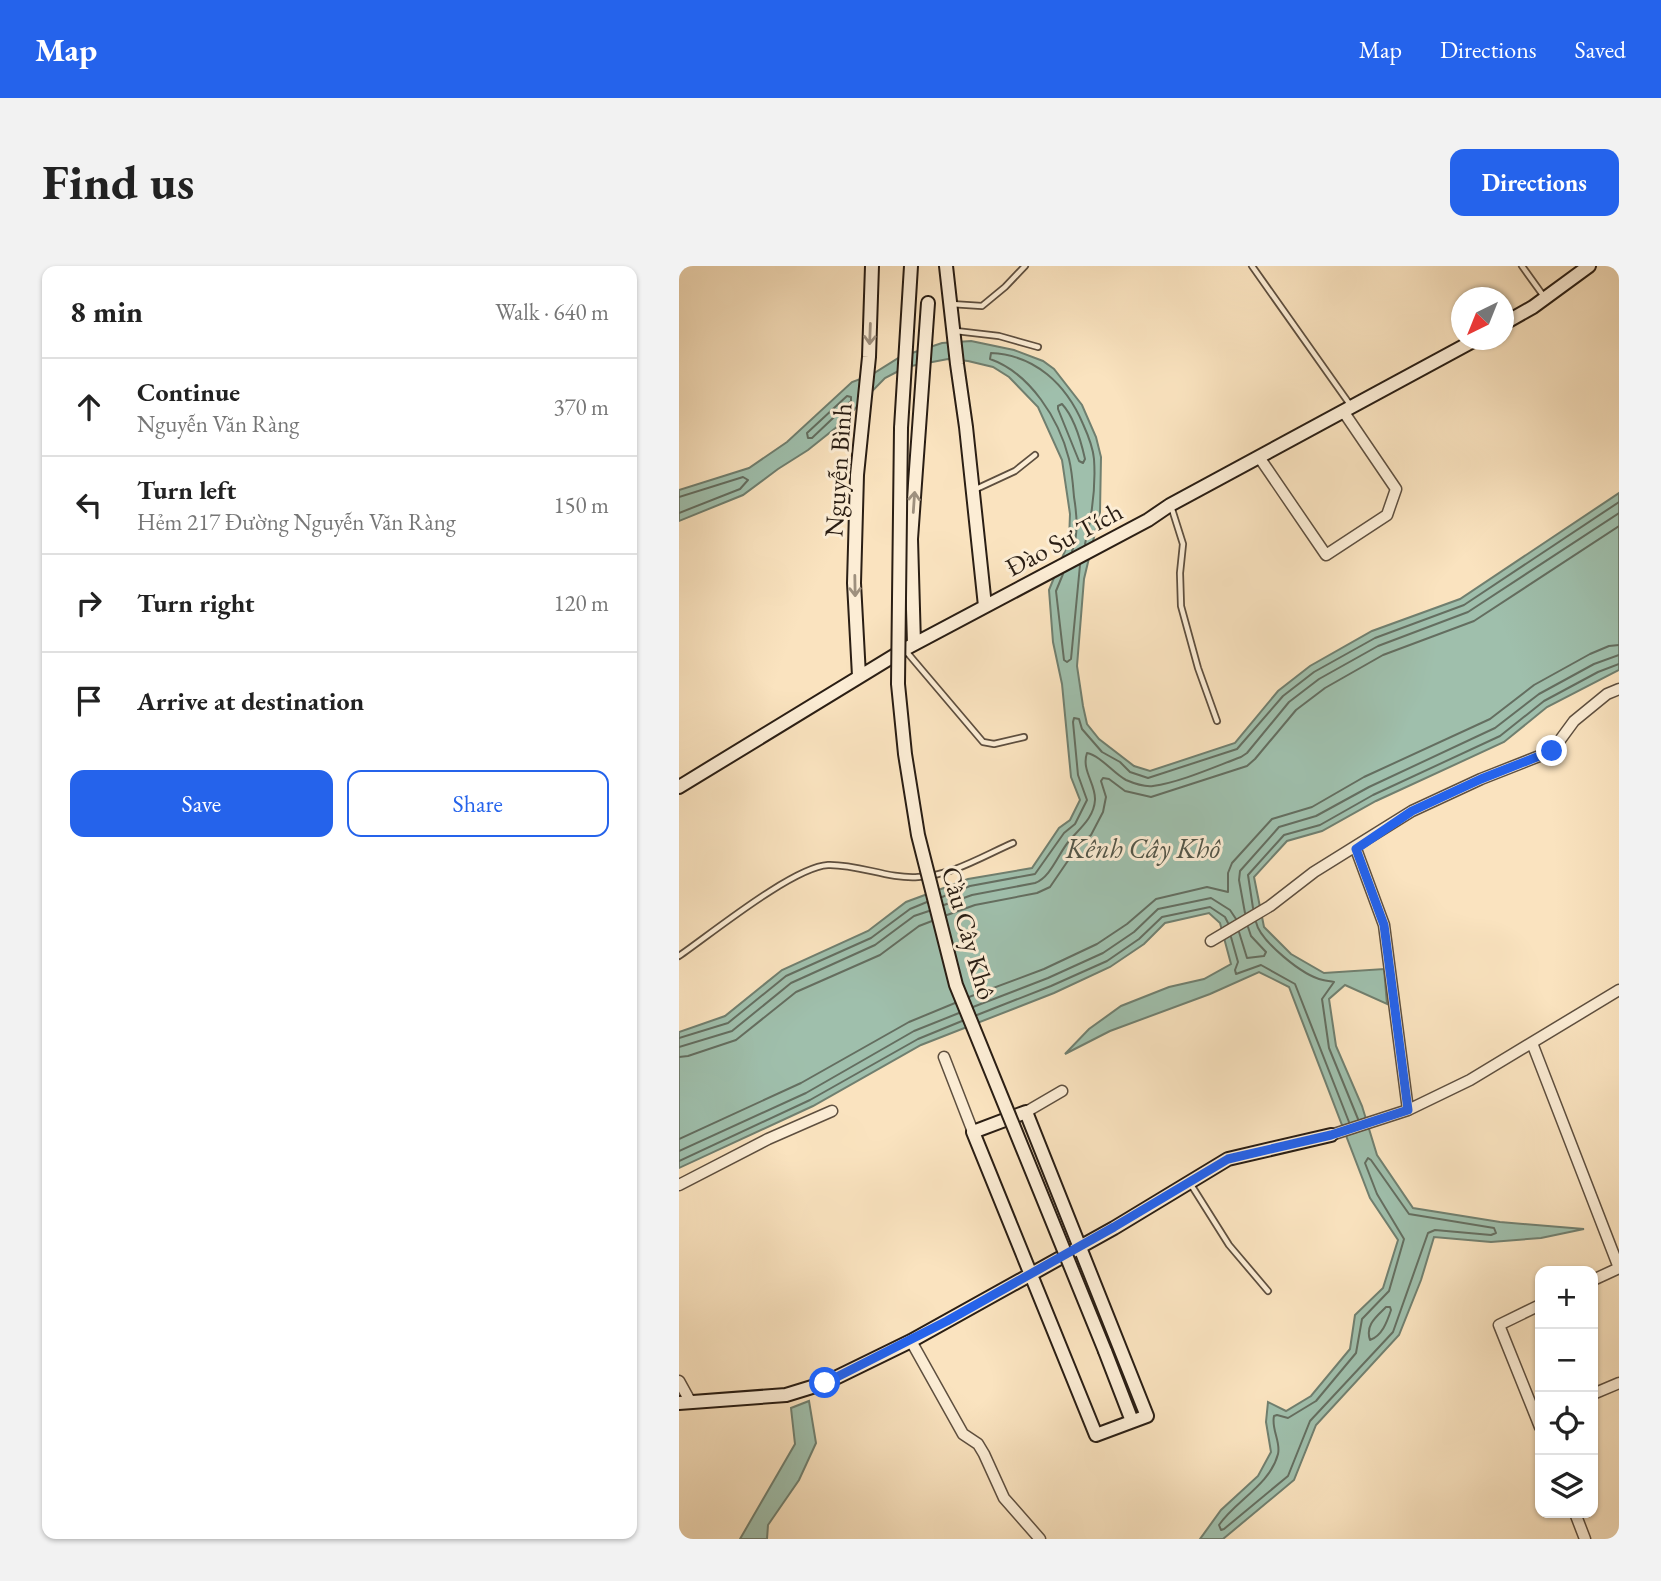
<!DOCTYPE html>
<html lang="en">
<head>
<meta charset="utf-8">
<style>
  body { margin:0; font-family:"EB Garamond",serif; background:#f2f2f2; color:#222 }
  .controls { position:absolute; right:21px; bottom:21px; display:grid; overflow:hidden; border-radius:14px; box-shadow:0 2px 5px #0004 }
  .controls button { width:63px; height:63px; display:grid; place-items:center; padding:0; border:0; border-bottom:2px solid #e0e0e0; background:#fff; color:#222; font:35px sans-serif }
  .compass { position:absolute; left:772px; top:21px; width:63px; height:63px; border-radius:50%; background:#fff; box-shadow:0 2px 5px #0004; rotate:223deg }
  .stop { position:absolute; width:21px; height:21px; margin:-16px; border:5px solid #2563eb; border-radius:50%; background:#fff }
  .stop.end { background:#2563eb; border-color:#fff; box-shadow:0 2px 7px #0008 }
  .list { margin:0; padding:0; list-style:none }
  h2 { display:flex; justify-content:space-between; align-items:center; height:91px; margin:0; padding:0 28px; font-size:30px }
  h2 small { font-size:23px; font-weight:400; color:#767676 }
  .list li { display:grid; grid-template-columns:46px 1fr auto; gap:21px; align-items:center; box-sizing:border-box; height:98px; padding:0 28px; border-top:2px solid #e0e0e0 }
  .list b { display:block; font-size:26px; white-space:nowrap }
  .list p { margin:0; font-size:23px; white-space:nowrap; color:#767676 }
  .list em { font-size:23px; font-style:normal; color:#767676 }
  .actions { display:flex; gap:14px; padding:21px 28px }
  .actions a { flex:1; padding:16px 0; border:2px solid #2563eb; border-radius:14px; text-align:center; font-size:24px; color:#2563eb }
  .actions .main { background:#2563eb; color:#fff }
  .icon { flex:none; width:38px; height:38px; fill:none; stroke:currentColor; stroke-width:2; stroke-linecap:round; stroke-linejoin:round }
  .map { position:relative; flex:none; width:940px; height:1273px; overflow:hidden; border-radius:14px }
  header { display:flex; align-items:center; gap:42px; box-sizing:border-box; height:98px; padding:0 35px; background:#2563eb; color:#fff }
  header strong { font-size:33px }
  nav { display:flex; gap:38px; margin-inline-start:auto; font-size:24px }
  .intro { display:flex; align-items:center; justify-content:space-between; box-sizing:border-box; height:168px; padding:0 42px }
  h1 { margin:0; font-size:49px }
  .button { padding:18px 32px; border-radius:14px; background:#2563eb; color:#fff; font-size:24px; font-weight:700 }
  main { display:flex; gap:42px; padding:0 42px }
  aside { flex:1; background:#fff; border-radius:14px; box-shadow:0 2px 5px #0004 }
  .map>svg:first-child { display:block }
</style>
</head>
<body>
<header>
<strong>Map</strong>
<nav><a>Map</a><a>Directions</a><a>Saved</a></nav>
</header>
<div class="intro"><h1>Find us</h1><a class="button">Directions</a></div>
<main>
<aside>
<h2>8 min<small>Walk · 640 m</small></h2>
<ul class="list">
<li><svg class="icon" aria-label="ahead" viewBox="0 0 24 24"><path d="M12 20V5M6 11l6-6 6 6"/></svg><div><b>Continue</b><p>Nguyễn Văn Ràng</p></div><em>370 m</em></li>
<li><svg class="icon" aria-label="left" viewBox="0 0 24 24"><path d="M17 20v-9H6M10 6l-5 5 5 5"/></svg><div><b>Turn left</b><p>Hẻm 217 Đường Nguyễn Văn Ràng</p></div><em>150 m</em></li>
<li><svg class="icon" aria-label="right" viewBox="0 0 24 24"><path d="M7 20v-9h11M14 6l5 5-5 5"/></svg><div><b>Turn right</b></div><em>120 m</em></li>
<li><svg class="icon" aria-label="arrive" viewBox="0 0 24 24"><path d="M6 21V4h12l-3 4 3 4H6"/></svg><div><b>Arrive at destination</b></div></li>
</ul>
<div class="actions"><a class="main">Save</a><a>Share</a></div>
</aside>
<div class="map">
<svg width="940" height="1273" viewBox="0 0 940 1273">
  <rect width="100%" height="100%" fill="#fae3bf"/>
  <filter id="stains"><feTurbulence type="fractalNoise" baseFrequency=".00286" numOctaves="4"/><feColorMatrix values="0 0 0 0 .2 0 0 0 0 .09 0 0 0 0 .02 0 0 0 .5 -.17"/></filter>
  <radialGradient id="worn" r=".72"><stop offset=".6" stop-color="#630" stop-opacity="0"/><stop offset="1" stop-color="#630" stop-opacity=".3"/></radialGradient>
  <path fill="#9fbfac" stroke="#707f6f" stroke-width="2" d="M292 75 335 84 364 95 375 103 403 139 417 171 422 191 421 246 405 313 398 400 404 440 408 458 420 473 455 500 471 505 556 477 599 425 631 400 693 365 781 333 940 227V404L868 441 825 476 697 535 643 565 608 575 575 611 585 661 612 688 645 707 705 703 708 738 666 719 650 733 657 780 683 840 698 889 734 942 821 956 905 963 862 972 812 976 755 971 742 1014 720 1069 637 1159 615 1214 544 1273H521L542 1244 579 1210 592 1186 587 1156 589 1136 607 1145 632 1130 671 1083 676 1049 704 1022 719 974 691 932 610 721 580 706 531 728 431 765 386 788 410 763 442 740 490 721 525 713 552 698 541 657 530 647 486 657 465 678 431 701 375 727 242 779 134 840 0 902V766L46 750 103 704 189 665 227 636 289 613 353 602 380 562 391 554 401 534 392 511 383 418 374 376 370 324 390 275 391 248 383 194 359 141 330 111 314 101 289 95 269 93 227 101 206 112 159 160 129 184 99 203 64 229 0 255V224L70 202 108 176 173 116 192 109 221 91 263 77Z
    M130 1135 137 1177 120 1214 89 1259 88 1273H61L116 1178 112 1142Z"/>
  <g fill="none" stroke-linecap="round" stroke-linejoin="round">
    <path stroke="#646e60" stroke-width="2" d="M168 130 172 131V135L133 172H129L128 167Z
      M383 138C396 152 402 175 406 193L404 197 400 195 379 143V140Z
      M0 231 64 211 69 214 61 223 0 247
      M393 285C400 269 398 249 395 231 394 219 393 205 390 193 380 153 351 107 311 93L312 87C356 89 387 118 404 158 409 169 414 181 415 193 417 222 413 250 406 278
      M384 308 377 325 385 394 388 396 392 393 401 299
      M263 631 291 620 356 608 385 567 396 558 408 534 399 509 394 456 395 452 400 453 403 463 423 486 441 496 451 506 469 512 558 483 604 430 635 406 696 372 785 339 940 236
      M265 639 293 629 356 617C372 611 379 588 390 575 400 563 415 552 416 534 417 518 402 504 408 487 422 490 434 507 447 514 454 517 466 521 474 520 502 516 535 501 562 491L568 487 610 436 640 413 699 380 789 346 940 247
      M574 642 569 609 605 569 641 559 694 529 821 470 865 435 919 406 940 398
      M566 647 560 614 561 605 600 561 637 550 690 521 816 462 860 428 915 398 940 389
      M268 649 296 639 358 627 371 621 399 580 412 569 424 546 427 531 422 515 424 512 430 513 446 525 472 531 568 500 576 493 617 444 646 422 704 389 795 355 940 260
      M577 656C581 675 624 710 644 714 648 715 651 715 655 716L643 733 650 782 679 853
      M560 666 568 692 585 690 587 686 572 670 569 661
      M552 671 559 696 556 704 557 708 582 699 616 718 670 856
      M290 731 365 703 418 678 448 658 477 633 528 621 549 626V607L553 597 593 553 633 541 685 511 811 453 855 419 911 388 930 380 940 379
      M294 741 369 712 424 687 455 666 479 643 532 632 551 644 557 653
      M298 749 372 720 428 695 460 673 483 651 531 641 546 651 549 657
      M0 772 49 757 107 710 192 672 231 643 248 636
      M0 781 53 765 112 717 196 679 235 650 250 645
      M0 791 9 790 57 774 117 726 201 689 240 660 253 655
      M0 873 122 817 230 756 276 737
      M0 885 127 827 235 765 280 747
      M689 892 692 894 730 948 815 962 817 967 812 969 756 964 749 967 714 1066 631 1155 609 1210 545 1263 542 1264 540 1259C556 1235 591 1219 599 1188 602 1176 592 1163 595 1150L598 1149 609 1152 637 1135 677 1087 683 1053 710 1025 725 973 698 928 686 897Z
      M0 895 131 834 239 773 283 755
      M707 1041H711L712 1044C708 1056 703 1070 691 1074 686 1059 697 1051 707 1041Z"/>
    <g stroke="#5e4f3f" stroke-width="8">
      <path id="lane" d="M573 0 672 140
        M843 0 866 32
        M272 38 303 40 326 21 346 0
        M277 65 320 70 359 81
        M295 224 336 205 356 189
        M492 240 504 278 501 307 502 340 519 402 538 455
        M226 384 304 476 315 478 345 471
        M0 690C32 668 114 601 149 599 179 598 209 613 239 611 272 610 304 590 334 577
        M511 917 550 979 589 1025"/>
    </g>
    <g stroke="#5e4f3f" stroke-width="13">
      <path id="street" d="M580 191 647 289 708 249 717 223 664 145
        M677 583 705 659 729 844
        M532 675 591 640 635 606 733 545 802 513 873 485 895 455 928 428 940 423
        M853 777 940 1002
        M265 791 294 866
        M347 846 383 825
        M652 869 729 844 791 814 940 724
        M0 919 89 873 153 845
        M914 1014 940 1002
        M861 1039 820 1059 861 1161
        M232 1075 284 1168 299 1178 305 1188 325 1232 361 1273
        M0 1115 11 1135
        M914 1128 940 1117
        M896 1247 906 1273"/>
    </g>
    <g stroke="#2a1e14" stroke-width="16">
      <path id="secondary" d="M267 0 278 98 287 161 306 340
        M824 58 854 41 910 0
        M222 162 232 0
        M235 378 232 273 249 37
        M180 410 175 317 178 209 190 91 193 0
        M0 521 226 383 469 254 491 239 796 74
        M347 846 468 1150 417 1169 294 866Z
        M426 1085 453 1155
        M0 1137 107 1129 146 1117 232 1075 435 962 549 893 652 869"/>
    </g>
    <use href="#lane" stroke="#fcedd5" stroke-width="4.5"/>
    <use href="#street" stroke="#fcedd5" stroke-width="10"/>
    <use href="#secondary" stroke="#fcedd5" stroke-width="12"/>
    <g stroke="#2a1e14" stroke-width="16" stroke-linecap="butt">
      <path id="secondary-bridge" d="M222 162 219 418 226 488 239 569 277 719 426 1085"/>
    </g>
    <use href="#secondary-bridge" stroke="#fcedd5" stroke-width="12"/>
  </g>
  <defs><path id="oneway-shaft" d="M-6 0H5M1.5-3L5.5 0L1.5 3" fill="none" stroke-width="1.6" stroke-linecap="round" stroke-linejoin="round" transform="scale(1.75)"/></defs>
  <g stroke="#9e907e">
    <use href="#oneway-shaft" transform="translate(191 68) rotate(92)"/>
    <use href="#oneway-shaft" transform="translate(235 236) rotate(-86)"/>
    <use href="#oneway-shaft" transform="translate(176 320) rotate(89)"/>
  </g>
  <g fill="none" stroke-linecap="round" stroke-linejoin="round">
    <path stroke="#2563eb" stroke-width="9" d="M146 1117 268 1055 435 961 549 893 652 869 729 844 705 659 677 583 733 545 802 513 873 485"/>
  </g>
  <g text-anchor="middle" stroke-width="6" stroke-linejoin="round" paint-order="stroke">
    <g font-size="26" fill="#2a1e14" stroke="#fcedd5">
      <text transform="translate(159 204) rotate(-86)" y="9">Nguyễn Bình</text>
      <text transform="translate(385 273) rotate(-28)" y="9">Đào Sư Tích</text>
      <text transform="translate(290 667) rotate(74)" y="9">Cầu Cây Khô</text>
    </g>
    <g font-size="28" font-style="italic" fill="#535649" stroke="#fcedd5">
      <text x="464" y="592">Kênh Cây Khô</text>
    </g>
  </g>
  <rect width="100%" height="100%" filter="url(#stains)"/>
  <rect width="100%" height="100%" fill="url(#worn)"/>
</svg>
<div class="controls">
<button>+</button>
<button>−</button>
<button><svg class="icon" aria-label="locate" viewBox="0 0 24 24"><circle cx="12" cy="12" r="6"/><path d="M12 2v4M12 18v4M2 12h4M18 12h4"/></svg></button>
<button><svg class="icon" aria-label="layers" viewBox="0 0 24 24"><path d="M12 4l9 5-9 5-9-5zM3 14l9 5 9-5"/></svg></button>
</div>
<svg class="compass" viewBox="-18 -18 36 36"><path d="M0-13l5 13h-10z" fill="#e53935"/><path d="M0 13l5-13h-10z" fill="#767676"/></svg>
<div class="stop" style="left:146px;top:1117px"></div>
<div class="stop end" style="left:873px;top:485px"></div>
</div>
</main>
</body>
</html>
